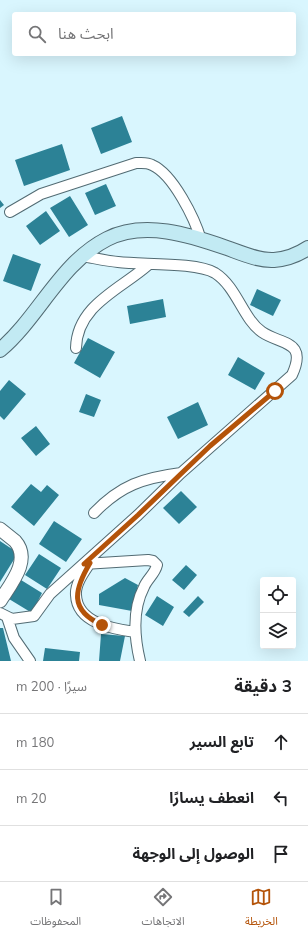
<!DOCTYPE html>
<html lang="ar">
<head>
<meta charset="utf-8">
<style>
  body { margin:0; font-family:Mulish,"Noto Sans Arabic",sans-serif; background:#f6f6f6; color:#202124; direction:rtl }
  .controls { position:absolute; right:12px; bottom:12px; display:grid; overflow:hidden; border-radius:4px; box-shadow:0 4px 16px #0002 }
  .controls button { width:36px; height:36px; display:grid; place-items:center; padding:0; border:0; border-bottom:1px solid #e0e0e0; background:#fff; color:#202124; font:20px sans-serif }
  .stop { position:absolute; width:12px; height:12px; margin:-9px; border:3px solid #b45309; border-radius:50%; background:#fff }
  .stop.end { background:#b45309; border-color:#fff; box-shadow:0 1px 4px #0008 }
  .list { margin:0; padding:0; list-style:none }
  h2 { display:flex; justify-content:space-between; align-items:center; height:52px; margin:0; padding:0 16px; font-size:17px }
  h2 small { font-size:13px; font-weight:400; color:#757577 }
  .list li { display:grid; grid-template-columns:26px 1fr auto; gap:12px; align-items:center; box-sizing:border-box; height:56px; padding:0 16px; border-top:1px solid #e0e0e0 }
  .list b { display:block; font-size:15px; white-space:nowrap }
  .list em { font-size:13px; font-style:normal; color:#757577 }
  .icon { flex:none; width:22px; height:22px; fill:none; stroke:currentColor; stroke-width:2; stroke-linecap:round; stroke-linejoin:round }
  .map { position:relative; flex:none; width:308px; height:661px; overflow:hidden; direction:ltr }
  .search { position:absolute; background:#fff; box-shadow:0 4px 16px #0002; left:12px; right:12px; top:12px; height:44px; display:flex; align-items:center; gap:10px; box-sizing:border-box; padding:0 14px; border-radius:4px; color:#757577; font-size:15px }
  .sheet { height:220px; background:#fff }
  nav { display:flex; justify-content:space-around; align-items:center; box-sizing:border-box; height:56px; border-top:1px solid #e0e0e0; background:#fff; font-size:11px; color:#757577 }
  nav a { display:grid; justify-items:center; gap:2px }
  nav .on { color:#b45309 }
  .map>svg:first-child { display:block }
</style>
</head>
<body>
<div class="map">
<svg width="308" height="661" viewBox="0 0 308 661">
  <rect width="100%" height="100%" fill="#d9f6fe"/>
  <path fill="#2c8296" d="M122 116 132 142 101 154 91 128Z
    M62 144 70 170 24 186 15 160Z
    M106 184 116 206 95 215 85 193Z
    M70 196 88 225 69 237 50 208Z
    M0 200 4 205 0 208Z
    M46 211 60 231 40 245 26 226Z
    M13 254 41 264 31 291 3 281Z
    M257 289 281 300 273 316 250 305Z
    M163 299 166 317 130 324 127 306Z
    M88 338 115 352 100 378 74 363Z
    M238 357 265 373 255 390 228 375Z
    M9 380 26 394 4 420 0 416V391Z
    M86 394 101 400 94 417 79 412Z
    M198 402 208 425 178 439 167 417Z
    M36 426 50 444 36 456 21 438Z
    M31 484 41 492 47 485 59 495 34 526 11 507Z
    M181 491 197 507 179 524 163 508Z
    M54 521 82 539 66 562 39 544Z
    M0 541 18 553 0 582Z
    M39 554 61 568 47 589 25 575Z
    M186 565 197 575 184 590 172 580Z
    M125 578 138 585 132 611 99 605V594Z
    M21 580 42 593 32 613 9 599Z
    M157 596 174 607 163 626 145 615Z
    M198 596 204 602 189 617 183 612Z
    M0 628H3L11 661H0Z
    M101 634 125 636 120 661H99Z
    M45 648 80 652 79 661H43Z"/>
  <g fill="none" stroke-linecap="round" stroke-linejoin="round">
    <g stroke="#526b73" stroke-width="12">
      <path id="minor" d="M10 212 41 194 136 163C141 163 147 162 152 165 173 174 195 219 201 240
        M76 348C77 305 121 289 148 265
        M94 513C121 485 143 478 181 473
        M90 563C84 572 75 584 76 595 77 623 113 629 135 632
        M84 564 148 560 153 561 157 565C155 574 147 579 144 587 132 610 134 636 140 661
        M0 613 12 619 34 616 50 594 138 515 181 473 292 375C308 340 281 345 262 332 243 319 237 287 215 273 196 262 142 265 118 262 106 261 94 258 82 256
        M7 617 14 638 30 661"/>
    </g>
    <g stroke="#526b73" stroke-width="15">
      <path id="tertiary" d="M0 529C5 533 10 537 15 541 32 560 10 585 0 601"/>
    </g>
    <g stroke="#526b73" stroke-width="16">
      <path id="secondary" d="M0 350C39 317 60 263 107 239 144 220 190 235 227 248 241 253 259 261 274 260 286 259 299 254 308 248"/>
    </g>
    <use href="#minor" stroke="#fff" stroke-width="10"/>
    <use href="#tertiary" stroke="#fff" stroke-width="13"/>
    <use href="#secondary" stroke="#c2eaf3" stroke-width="14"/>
  </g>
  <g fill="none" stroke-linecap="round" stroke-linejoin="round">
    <path stroke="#b45309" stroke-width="5" d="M102 625C69 610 74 590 90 563L84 564 138 515 210 446 275 391"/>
  </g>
</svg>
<div class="controls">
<button><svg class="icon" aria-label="locate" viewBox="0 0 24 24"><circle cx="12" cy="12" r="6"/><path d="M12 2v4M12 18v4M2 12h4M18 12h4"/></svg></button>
<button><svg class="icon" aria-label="layers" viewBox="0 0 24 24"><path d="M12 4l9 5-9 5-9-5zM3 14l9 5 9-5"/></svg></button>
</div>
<div class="stop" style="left:275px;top:391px"></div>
<div class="stop end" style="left:102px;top:625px"></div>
<div class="search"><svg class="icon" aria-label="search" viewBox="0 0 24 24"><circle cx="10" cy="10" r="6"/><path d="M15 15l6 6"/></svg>ابحث هنا</div>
</div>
<section class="sheet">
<h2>3 دقيقة<small>سيرًا · 200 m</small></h2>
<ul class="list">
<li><svg class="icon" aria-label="ahead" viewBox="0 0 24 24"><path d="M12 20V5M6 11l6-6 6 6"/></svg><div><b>تابع السير</b></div><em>180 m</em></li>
<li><svg class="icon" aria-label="left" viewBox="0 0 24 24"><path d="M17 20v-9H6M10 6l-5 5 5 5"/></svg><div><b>انعطف يسارًا</b></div><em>20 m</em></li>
<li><svg class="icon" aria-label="arrive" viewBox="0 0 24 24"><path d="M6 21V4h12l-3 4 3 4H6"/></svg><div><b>الوصول إلى الوجهة</b></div></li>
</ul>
</section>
<nav>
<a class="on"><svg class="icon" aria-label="map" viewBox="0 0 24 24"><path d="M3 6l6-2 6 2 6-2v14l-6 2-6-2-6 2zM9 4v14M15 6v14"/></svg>الخريطة</a>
<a><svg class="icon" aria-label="directions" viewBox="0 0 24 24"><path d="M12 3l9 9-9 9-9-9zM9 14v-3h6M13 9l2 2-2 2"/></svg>الاتجاهات</a>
<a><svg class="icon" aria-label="saved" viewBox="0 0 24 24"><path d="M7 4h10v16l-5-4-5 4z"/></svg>المحفوظات</a>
</nav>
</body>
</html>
